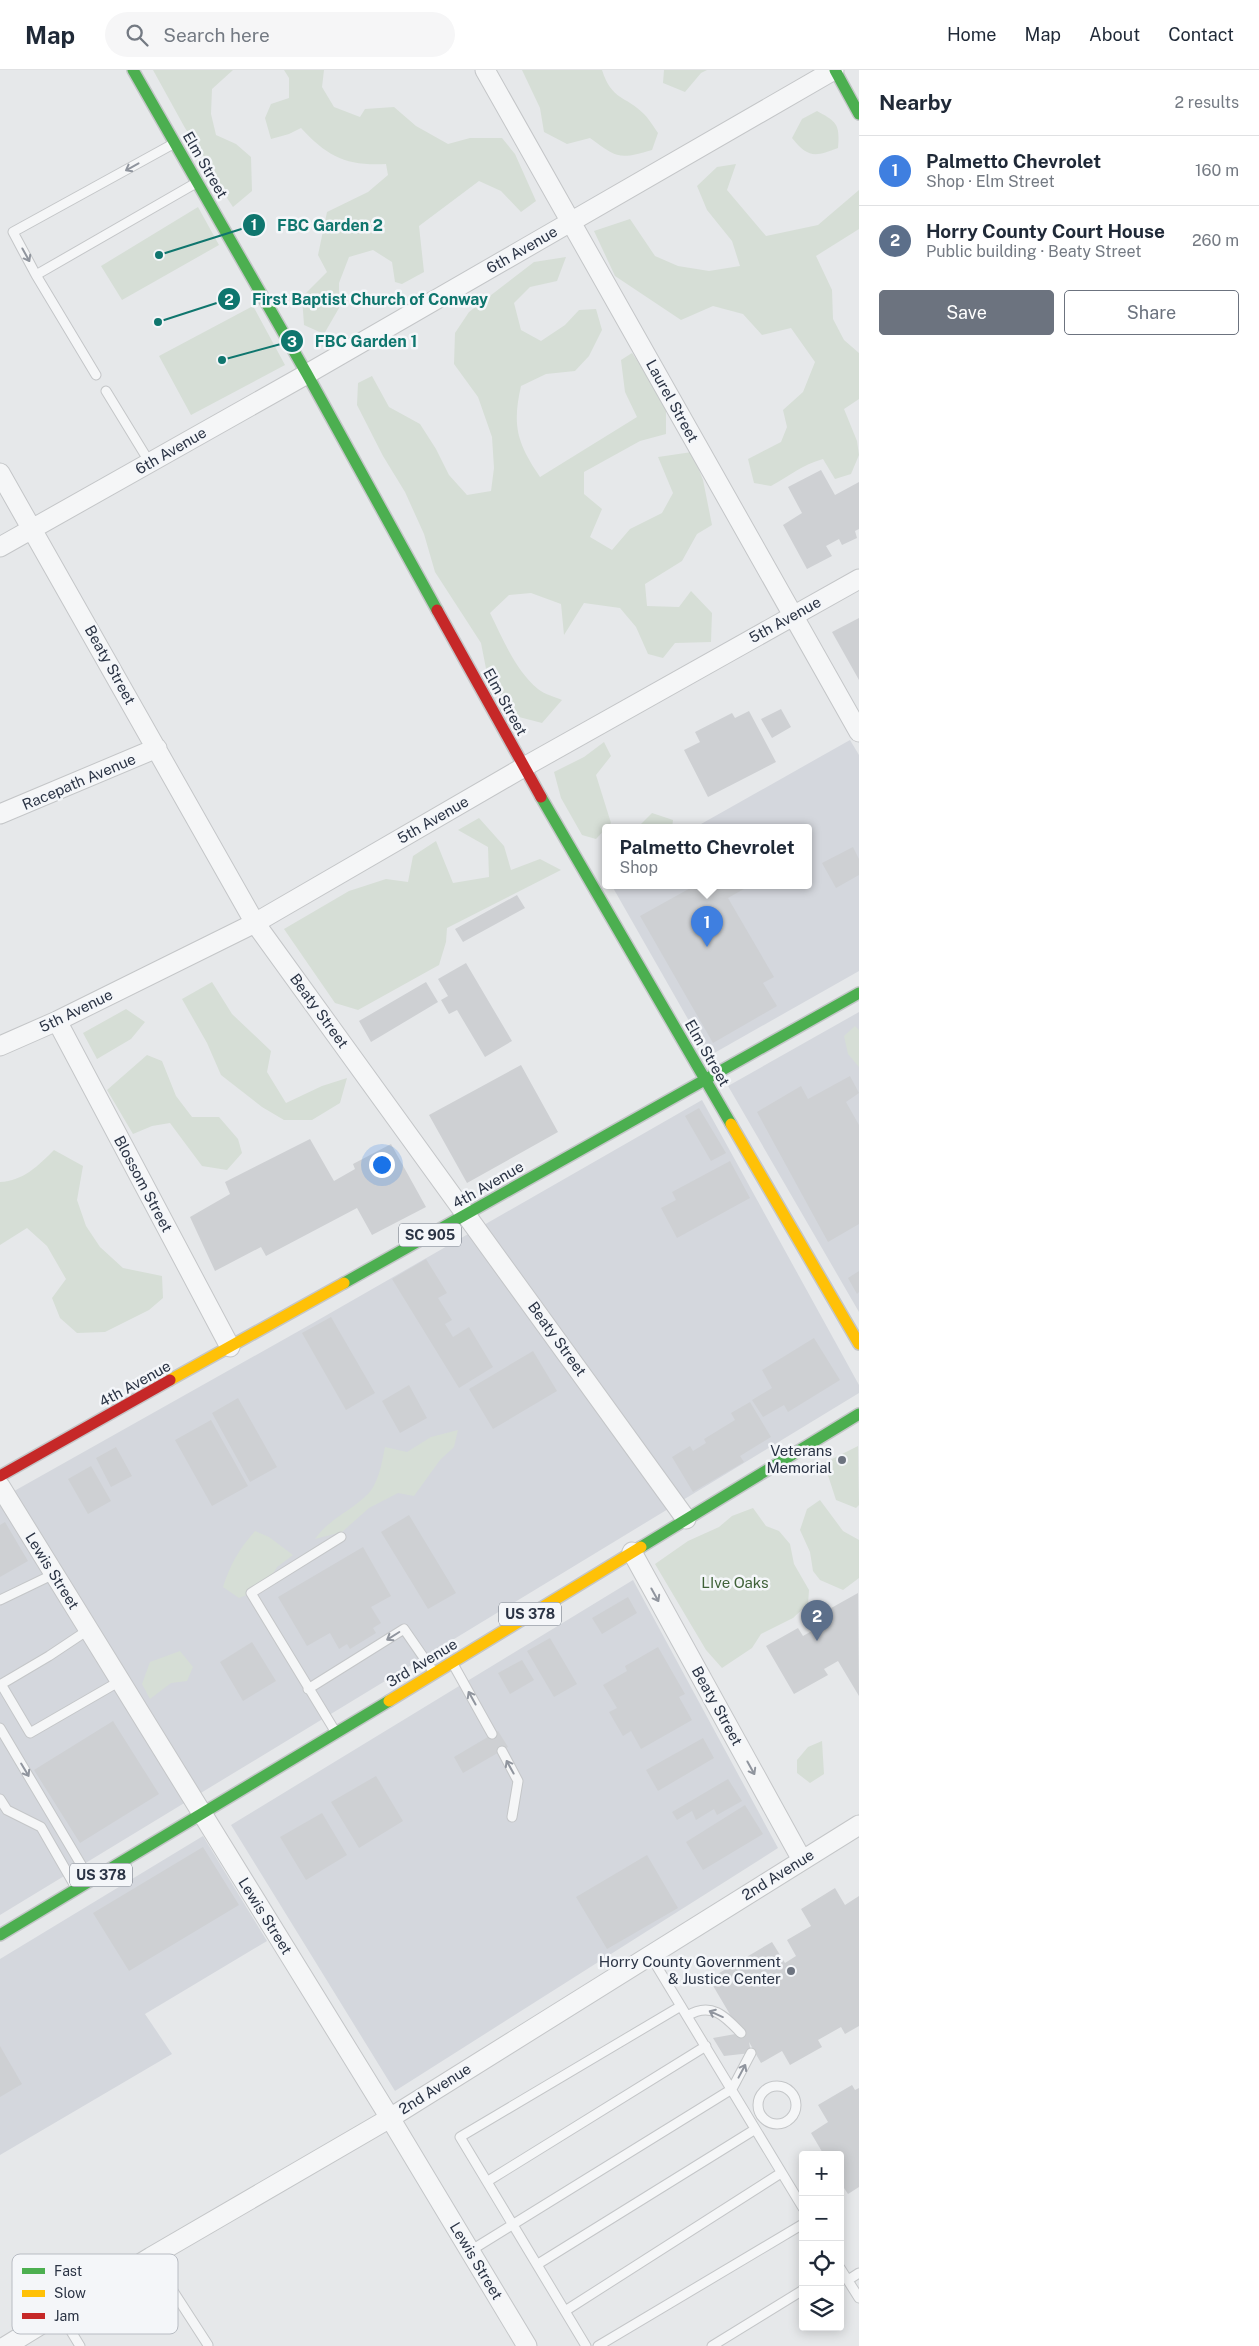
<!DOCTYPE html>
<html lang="en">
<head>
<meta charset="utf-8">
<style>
  body { margin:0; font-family:"Public Sans",sans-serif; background:#f6f6f7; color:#1f2937 }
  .controls { position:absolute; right:15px; bottom:15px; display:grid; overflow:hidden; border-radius:5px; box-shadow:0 2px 12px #0003 }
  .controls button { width:45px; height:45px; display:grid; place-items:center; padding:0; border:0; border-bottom:1px solid #e0e1e3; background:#fff; color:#1f2937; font:25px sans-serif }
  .you { position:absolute; left:381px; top:1094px; width:18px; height:18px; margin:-12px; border:4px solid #fff; border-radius:50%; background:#1a73e8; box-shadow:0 0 0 8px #1a73e833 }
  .badge { display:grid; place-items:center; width:32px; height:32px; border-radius:50%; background:#6c737f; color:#fff; font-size:16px; font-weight:700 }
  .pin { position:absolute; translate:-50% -41px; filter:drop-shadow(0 1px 2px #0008) }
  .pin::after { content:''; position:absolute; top:26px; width:18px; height:15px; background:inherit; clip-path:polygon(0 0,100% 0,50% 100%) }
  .popup { position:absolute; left:602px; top:754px; width:210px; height:65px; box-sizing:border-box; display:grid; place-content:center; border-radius:5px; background:#fff; filter:drop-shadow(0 1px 4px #0005); font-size:16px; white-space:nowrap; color:#747a83 }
  .popup b { font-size:19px; color:#1f2937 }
  .popup::after { content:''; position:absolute; left:50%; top:100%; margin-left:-10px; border:10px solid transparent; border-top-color:#fff }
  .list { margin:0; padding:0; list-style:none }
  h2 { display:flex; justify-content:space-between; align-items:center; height:65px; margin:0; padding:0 20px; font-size:21px }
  h2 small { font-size:16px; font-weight:400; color:#747a83 }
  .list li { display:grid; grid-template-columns:32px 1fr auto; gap:15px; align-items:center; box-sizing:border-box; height:70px; padding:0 20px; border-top:1px solid #e0e1e3 }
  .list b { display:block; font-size:19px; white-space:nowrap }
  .list p { margin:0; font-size:16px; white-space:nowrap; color:#747a83 }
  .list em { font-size:16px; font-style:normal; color:#747a83 }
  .actions { display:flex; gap:10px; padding:15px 20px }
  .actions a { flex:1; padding:11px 0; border:1px solid #6c737f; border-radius:5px; text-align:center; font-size:18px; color:#6c737f }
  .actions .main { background:#6c737f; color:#fff }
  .icon { flex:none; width:28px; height:28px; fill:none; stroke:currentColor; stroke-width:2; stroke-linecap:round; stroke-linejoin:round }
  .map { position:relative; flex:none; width:859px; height:2276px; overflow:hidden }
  header { display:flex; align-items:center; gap:30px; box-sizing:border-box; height:70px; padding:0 25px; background:#fff; border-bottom:1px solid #e0e1e3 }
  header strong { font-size:24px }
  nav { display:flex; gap:28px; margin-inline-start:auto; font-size:18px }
  .search { width:350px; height:45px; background:#f6f6f7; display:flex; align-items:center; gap:12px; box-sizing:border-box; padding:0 18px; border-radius:28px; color:#747a83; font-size:19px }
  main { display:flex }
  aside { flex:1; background:#fff }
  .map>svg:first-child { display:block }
</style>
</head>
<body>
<header>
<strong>Map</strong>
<div class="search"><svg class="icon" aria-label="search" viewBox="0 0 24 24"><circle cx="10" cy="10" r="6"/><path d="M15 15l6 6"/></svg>Search here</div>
<nav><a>Home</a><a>Map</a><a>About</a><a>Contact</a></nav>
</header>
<main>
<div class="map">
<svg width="859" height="2276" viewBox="0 0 859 2276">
  <rect width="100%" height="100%" fill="#e6e8ea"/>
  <path fill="#d4d7dd" d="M850 670 859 685V901L709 986 612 816H808V758H694Z
    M859 942V1242L728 1016Z
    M702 1030 859 1315V1323L0 1845V1429L313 1253Z
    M633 1510 778 1778 395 2021 231 1755Z
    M203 1766 267 1871 145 1944 172 1984 0 2085V1889Z"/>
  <path fill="#d6ded6" d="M153 0H233L212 19 211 44 216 65 236 74 251 87 252 121 233 137 221 119 202 83 185 58Z
    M284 0H324L322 17 334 37 360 47 365 39 394 37 416 56 448 74 470 68H502L515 84 536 131 521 142 501 121 479 111 419 156 424 202 402 214 395 212 392 192 373 180 349 187 339 213V238L324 264 304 255 302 227 327 202 318 185 327 142 368 122 388 105 386 94C346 96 328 87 301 58L289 64 271 69 265 48 271 34 289 28V8Z
    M522 0H602C612 31 625 25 644 44 649 49 654 57 658 63L652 80C619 90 617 88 590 68L567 74 544 62 540 38Z
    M664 0H707L701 3 685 22 663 13Z
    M817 41C837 52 840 54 838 78 815 87 808 88 792 68L802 49Z
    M736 94 727 120 766 166 818 155 859 120V159L816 186 832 220 833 249 844 270 859 283V329L844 339 857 371 859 385 851 404 835 409 823 389C802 395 789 406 771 416L754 413 748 389 781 372 787 357 783 340 803 322 815 292 791 258 762 265 743 244 713 236 681 250 615 206 594 161 630 149 655 186 678 196 709 201 740 196 732 171 707 140 697 116 717 97Z
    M198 137 219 175 122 230 101 196Z
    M566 187 557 211 530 217 514 233 521 260 541 271 565 255 579 240 596 239 602 260 589 286 575 301 546 304 521 316C512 356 517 373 540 407L637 347 625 322 621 290 632 283 650 309 666 341V364L640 371 584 402V424L602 439 590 467 612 480 630 459 662 443 673 423 658 387 692 382 703 410 712 455 697 464 682 491 645 514 647 536 679 537 691 521 712 543 711 572 675 573 663 588 648 584 636 557 620 538 584 533 564 565 561 534 531 523 509 525 490 543C503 569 515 600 538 619 544 624 555 627 562 630L542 653 519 647 489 614 481 573 435 502 424 464 405 422 383 386 357 335 358 313 372 306 389 337 420 354 436 379 449 405 467 425 491 421 494 398 492 367 478 327 454 294 455 263 469 242 534 192Z
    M253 236 285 295 191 345 159 286Z
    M604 672 611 686 596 705 611 753 596 769 582 765 561 728 554 702 584 687Z
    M652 743 673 750 672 758H640L641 754Z
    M479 748 504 776 511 800 540 789 561 800 447 858 446 872 439 895 358 940 335 933 284 859 349 821 386 809 408 812 413 786 436 771 453 813 489 807 488 777 458 760Z
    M212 912 232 944 271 981 267 1002 286 1033 322 1016 347 1008 340 1033 312 1050H284L262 1037 221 1005 207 973 182 929Z
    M126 939 145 952 131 969 97 989 83 963Z
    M855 956 859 960V997L848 984 844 966Z
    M147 985 162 991 176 1026 192 1047H219L238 1069 242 1083 227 1100 202 1096 170 1053 152 1056 133 1064 107 1020Z
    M54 1080 83 1096 77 1130 86 1156 100 1177 123 1198 162 1206 163 1228 149 1240 105 1262 77 1263 60 1248 52 1228 66 1209 47 1176 27 1158 0 1175V1112C23 1111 38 1096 54 1080Z
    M458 1360 454 1377 440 1390 414 1426 398 1423 369 1438 342 1462 315 1469C330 1448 351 1441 368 1424 379 1412 382 1392 385 1377L407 1382 431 1367Z
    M858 1376 859 1435 856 1438 836 1430 824 1393Z
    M820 1430 843 1461 859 1470V1508L843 1520 820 1510 813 1501 810 1482 800 1460 807 1439Z
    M753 1438 766 1456 779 1461 790 1474 794 1494 809 1520 808 1534 793 1548 761 1564 752 1578 722 1598 706 1580 655 1494 688 1471 719 1457 732 1446Z
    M255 1461 269 1467 293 1485 277 1497 264 1518 239 1528 223 1517C230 1495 239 1479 255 1461Z
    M180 1581 193 1597 187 1611 171 1613 150 1629 142 1614 150 1592Z
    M822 1671 824 1704 810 1713 797 1703V1690L808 1677Z"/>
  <path fill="#ced0d3" d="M821 400 835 425 859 412V459L855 461 857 468 842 475 839 469 826 476 832 486 807 499 783 455 802 443 788 417Z
    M859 548V610L832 562Z
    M781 639 791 657 772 668 761 649Z
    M749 641 776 692 708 727 684 680 700 672 695 662 732 643 735 648Z
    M853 777 859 789V805L836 818 822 793Z
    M694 816H749L728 828 774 907 763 913 777 936 713 973 640 846Z
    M517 825 525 838 463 872 455 859Z
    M466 893 512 971 485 987 457 940 449 944 441 930 448 926 438 909Z
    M426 912 438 932 371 972 359 951Z
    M521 995 558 1062 467 1113 429 1045Z
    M850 1006 859 1023 846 1032 859 1055V1154L828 1172 757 1042 801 1016 808 1029Z
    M699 1038 726 1083 711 1091 685 1046Z
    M310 1069 334 1111 355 1099 353 1094 391 1074 426 1137 372 1165 357 1138 266 1186 261 1177 215 1201 190 1147 230 1124 225 1112Z
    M730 1091 750 1128 677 1168 661 1138 676 1130 672 1122Z
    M426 1189 447 1223 438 1228 452 1250 445 1254 453 1267 469 1257 493 1297 459 1318 392 1209Z
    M859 1201V1222L857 1224 848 1208Z
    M331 1247 375 1323 346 1340 302 1263Z
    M814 1268 840 1310 788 1342 784 1335 763 1347 752 1330 772 1318 762 1300Z
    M533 1281 557 1321 493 1359 469 1319Z
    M409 1315 427 1348 400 1363 382 1331Z
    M238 1328 277 1397 250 1412 212 1343Z
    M750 1332 771 1367 740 1386 744 1392 693 1422 672 1387 690 1376 693 1381 706 1373 704 1369 735 1350 731 1343Z
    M211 1350 248 1416 212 1436 175 1370Z
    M116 1377 132 1406 111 1417 96 1388Z
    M91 1396 111 1431 88 1444 68 1409Z
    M409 1445 456 1523 428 1539 381 1462Z
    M5 1452 28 1491 0 1507V1455Z
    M363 1477 391 1526 371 1537 381 1553 373 1558 376 1563 350 1579 347 1574 339 1579 330 1563 307 1576 278 1527Z
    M858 1523 859 1626 838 1591 824 1599 828 1605 794 1624 766 1576 798 1558 803 1566 829 1551 824 1542Z
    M628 1527 637 1543 602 1564 592 1548Z
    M550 1568 577 1614 554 1627 527 1581Z
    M252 1572 276 1611 243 1631 220 1592Z
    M658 1577 685 1624 679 1627 692 1650 641 1679 631 1661 623 1666 609 1642 617 1638 603 1615 627 1601 625 1596Z
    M522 1590 534 1610 510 1624 498 1603Z
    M113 1651 159 1724 80 1773 34 1700Z
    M498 1661 508 1677 463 1703 454 1687Z
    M703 1668 714 1688 658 1721 646 1700Z
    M376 1706 403 1751 359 1778 331 1732Z
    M728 1709 742 1731 717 1745 714 1739 696 1750 692 1741 677 1750 672 1742Z
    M745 1735 763 1764 703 1800 686 1772Z
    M322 1743 347 1785 306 1810 280 1767Z
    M203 1777 239 1835 129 1901 93 1843Z
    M647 1785 678 1838 607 1879 576 1827Z
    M835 1818 845 1835 859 1826V1956L845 1964 841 1957 818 1970 822 1977 790 1995 782 1981 761 1993 749 1972 751 1983 724 1986 713 1968 741 1963 709 1909 772 1872 785 1893 796 1886 787 1870 811 1856 801 1839Z
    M0 1976 22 2014 0 2027Z
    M852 2015 855 2020 859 2018V2117L848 2124 840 2112V2085H824L811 2063 828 2052 818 2035Z"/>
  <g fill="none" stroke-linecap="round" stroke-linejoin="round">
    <g stroke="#c4c6c8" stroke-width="11">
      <path id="lane" d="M173 74 13 162 36 205 196 113
        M36 205 96 305
        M106 321 150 393
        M0 1530 54 1504
        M453 1594 492 1664
        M1 1614 30 1663 120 1611
        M0 1615 49 1586 88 1560
        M308 1619 404 1559 433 1601
        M0 1658 89 1808
        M335 1661 251 1523 341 1467
        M502 1681 518 1711 512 1747
        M0 1729 7 1740 41 1757 75 1816
        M650 1885 803 2138
        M687 1946C711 1931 725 1946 741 1963
        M758 2035a19 19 0 1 1 38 0a19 19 0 1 1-38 0Z
        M488 2111 706 1976
        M470 2181 732 2019 751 1983
        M151 2187 208 2275
        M538 2194 754 2060
        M840 2198 859 2228
        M848 2210 859 2203
        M565 2241 781 2103
        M60 2243 80 2276
        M586 2276 460 2067 681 1936
        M598 2276 803 2154
        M712 2276 803 2220"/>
    </g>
    <g stroke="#c4c6c8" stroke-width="21">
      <path id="street" d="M485 0 859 662
        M0 403 255 853 686 1449
        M0 477 307 304 834 0
        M0 744 157 678
        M57 951 230 1277
        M0 976 57 951 255 853 524 697 859 509
        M0 1416 390 2048 527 2276
        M632 1482 802 1790
        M6 2276 151 2187 390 2048 859 1755"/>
    </g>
    <g stroke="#c4c6c8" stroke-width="14">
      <path id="fast" d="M133 0 307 304 437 540
        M835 0 859 44
        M541 727 731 1054
        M344 1213 859 923
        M641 1477 859 1344
        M0 1865 389 1631"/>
    </g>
    <g stroke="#c4c6c8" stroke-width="14">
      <path id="slow" d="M731 1054 859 1274
        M170 1310 344 1213
        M389 1631 641 1477"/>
    </g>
    <g stroke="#c4c6c8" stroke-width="14">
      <path id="jam" d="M437 540 541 727
        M0 1406 170 1310"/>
    </g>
    <use href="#lane" stroke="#f5f6f7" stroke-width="9"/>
    <use href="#street" stroke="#f5f6f7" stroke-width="19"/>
    <use href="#fast" stroke="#4caf50" stroke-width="11"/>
    <use href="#slow" stroke="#ffc107" stroke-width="11"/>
    <use href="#jam" stroke="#c62828" stroke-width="11"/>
  </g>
  <defs><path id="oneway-shaft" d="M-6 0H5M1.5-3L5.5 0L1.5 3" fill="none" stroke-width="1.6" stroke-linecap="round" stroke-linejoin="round" transform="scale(1.25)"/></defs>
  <g stroke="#90959e">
    <use href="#oneway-shaft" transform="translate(132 97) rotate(151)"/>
    <use href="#oneway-shaft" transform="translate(26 185) rotate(61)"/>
    <use href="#oneway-shaft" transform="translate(655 1525) rotate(61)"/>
    <use href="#oneway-shaft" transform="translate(393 1566) rotate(148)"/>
    <use href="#oneway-shaft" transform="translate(472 1628) rotate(-119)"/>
    <use href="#oneway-shaft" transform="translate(510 1697) rotate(-119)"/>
    <use href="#oneway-shaft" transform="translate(751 1698) rotate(61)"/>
    <use href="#oneway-shaft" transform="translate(25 1700) rotate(59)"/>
    <use href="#oneway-shaft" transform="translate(716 1944) rotate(-156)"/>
    <use href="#oneway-shaft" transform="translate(742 2001) rotate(-62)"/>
  </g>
  <g fill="#6c737f" stroke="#f4f6f9" stroke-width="2">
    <circle cx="842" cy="1390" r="5"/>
    <circle cx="791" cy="1901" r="5"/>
  </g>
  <g text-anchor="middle" stroke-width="5" stroke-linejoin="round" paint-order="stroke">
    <g fill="#f4f6f9" stroke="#676e7b" stroke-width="1">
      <rect x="399" y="1153.5" width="62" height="23" rx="4"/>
      <rect x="499" y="1532.5" width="62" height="23" rx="4"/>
      <rect x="70" y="1793.5" width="62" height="23" rx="4"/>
    </g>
    <g font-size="14" font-weight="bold" fill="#2b3445">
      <text x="430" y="1170">SC 905</text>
      <text x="530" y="1549">US 378</text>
      <text x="101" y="1810">US 378</text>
    </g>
    <g font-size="15" fill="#2b3445" stroke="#f4f6f9">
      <text transform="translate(205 95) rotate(60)" y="5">Elm Street</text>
      <text transform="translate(522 180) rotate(-30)" y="5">6th Avenue</text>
      <text transform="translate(672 331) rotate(61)" y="5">Laurel Street</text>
      <text transform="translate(171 381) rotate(-30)" y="5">6th Avenue</text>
      <text transform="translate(785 550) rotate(-29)" y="5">5th Avenue</text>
      <text transform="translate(110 595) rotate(61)" y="5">Beaty Street</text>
      <text transform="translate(505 632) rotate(61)" y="5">Elm Street</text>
      <text transform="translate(79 712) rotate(-23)" y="5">Racepath Avenue</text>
      <text transform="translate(433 750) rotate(-30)" y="5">5th Avenue</text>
      <text transform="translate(76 941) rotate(-26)" y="5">5th Avenue</text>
      <text transform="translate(319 941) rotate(54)" y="5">Beaty Street</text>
      <text transform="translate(707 983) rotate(60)" y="5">Elm Street</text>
      <text transform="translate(143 1114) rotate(62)" y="5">Blossom Street</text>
      <text transform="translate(488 1115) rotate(-30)" y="5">4th Avenue</text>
      <text transform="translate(557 1269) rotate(54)" y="5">Beaty Street</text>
      <text transform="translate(135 1314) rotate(-29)" y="5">4th Avenue</text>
      <text transform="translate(52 1501) rotate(58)" y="5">Lewis Street</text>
      <text transform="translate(422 1593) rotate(-31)" y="5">3rd Avenue</text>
      <text transform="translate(717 1636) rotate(61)" y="5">Beaty Street</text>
      <text transform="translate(778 1805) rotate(-32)" y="5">2nd Avenue</text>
      <text transform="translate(265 1846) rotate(58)" y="5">Lewis Street</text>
      <text transform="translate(435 2019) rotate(-32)" y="5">2nd Avenue</text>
      <text transform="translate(476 2191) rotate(59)" y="5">Lewis Street</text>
    </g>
    <g font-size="15" fill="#2b3445" stroke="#f4f6f9" text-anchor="end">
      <text x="832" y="1386">Veterans<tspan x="832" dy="17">Memorial</tspan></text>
      <text x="781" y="1897">Horry County Government<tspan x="781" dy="17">&amp; Justice Center</tspan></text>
    </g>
    <g font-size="15" fill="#3f6138" stroke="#f4f6f9">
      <text x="735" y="1518">LIve Oaks</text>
    </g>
  </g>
  <rect x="12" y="2184" width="166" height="80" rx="8" fill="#f4f6f9" stroke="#b8bcc3" stroke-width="1"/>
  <rect x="22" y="2198" width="23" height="6" fill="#4caf50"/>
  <rect x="22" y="2220" width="23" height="7" fill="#ffc107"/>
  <rect x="22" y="2243" width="23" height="6" fill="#c62828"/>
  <g font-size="14" fill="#2b3445">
    <text x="54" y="2206">Fast</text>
    <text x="54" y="2228">Slow</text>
    <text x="54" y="2251">Jam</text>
  </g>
  <path fill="none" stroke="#0f766e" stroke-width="2" d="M159 185L254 155M158 252L229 229M222 290L292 271"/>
  <g fill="#0f766e" stroke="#f4f6f9" stroke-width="2">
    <circle cx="159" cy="185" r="5"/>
    <circle cx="158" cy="252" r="5"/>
    <circle cx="222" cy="290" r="5"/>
    <circle cx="254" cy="155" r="12"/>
    <circle cx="229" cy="229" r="12"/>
    <circle cx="292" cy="271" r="12"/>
  </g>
  <g font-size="15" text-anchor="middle" font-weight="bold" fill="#fff">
    <text x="254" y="160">1</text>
    <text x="229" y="235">2</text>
    <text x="292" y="277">3</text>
  </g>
  <g font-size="16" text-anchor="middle" font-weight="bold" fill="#0f766e" stroke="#f4f6f9" stroke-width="5" stroke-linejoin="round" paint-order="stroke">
    <text x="330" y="161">FBC Garden 2</text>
    <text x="370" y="235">First Baptist Church of Conway</text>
    <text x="366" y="277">FBC Garden 1</text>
  </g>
</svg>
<div class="controls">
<button>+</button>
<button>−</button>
<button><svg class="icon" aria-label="locate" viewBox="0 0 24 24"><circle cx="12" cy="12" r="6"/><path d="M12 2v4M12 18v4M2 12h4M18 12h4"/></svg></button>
<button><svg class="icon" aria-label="layers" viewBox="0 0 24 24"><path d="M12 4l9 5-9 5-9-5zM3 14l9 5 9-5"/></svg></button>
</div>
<div class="you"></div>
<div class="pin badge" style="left:707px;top:877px;background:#3f7fe0">1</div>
<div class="popup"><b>Palmetto Chevrolet</b>Shop</div>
<div class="pin badge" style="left:817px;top:1571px;background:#5c6f8a">2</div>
</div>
<aside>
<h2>Nearby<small>2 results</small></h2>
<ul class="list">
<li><span class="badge" style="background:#3f7fe0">1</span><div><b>Palmetto Chevrolet</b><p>Shop · Elm Street</p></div><em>160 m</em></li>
<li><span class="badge" style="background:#5c6f8a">2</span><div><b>Horry County Court House</b><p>Public building · Beaty Street</p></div><em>260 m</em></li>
</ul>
<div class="actions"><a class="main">Save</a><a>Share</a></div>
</aside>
</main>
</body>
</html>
